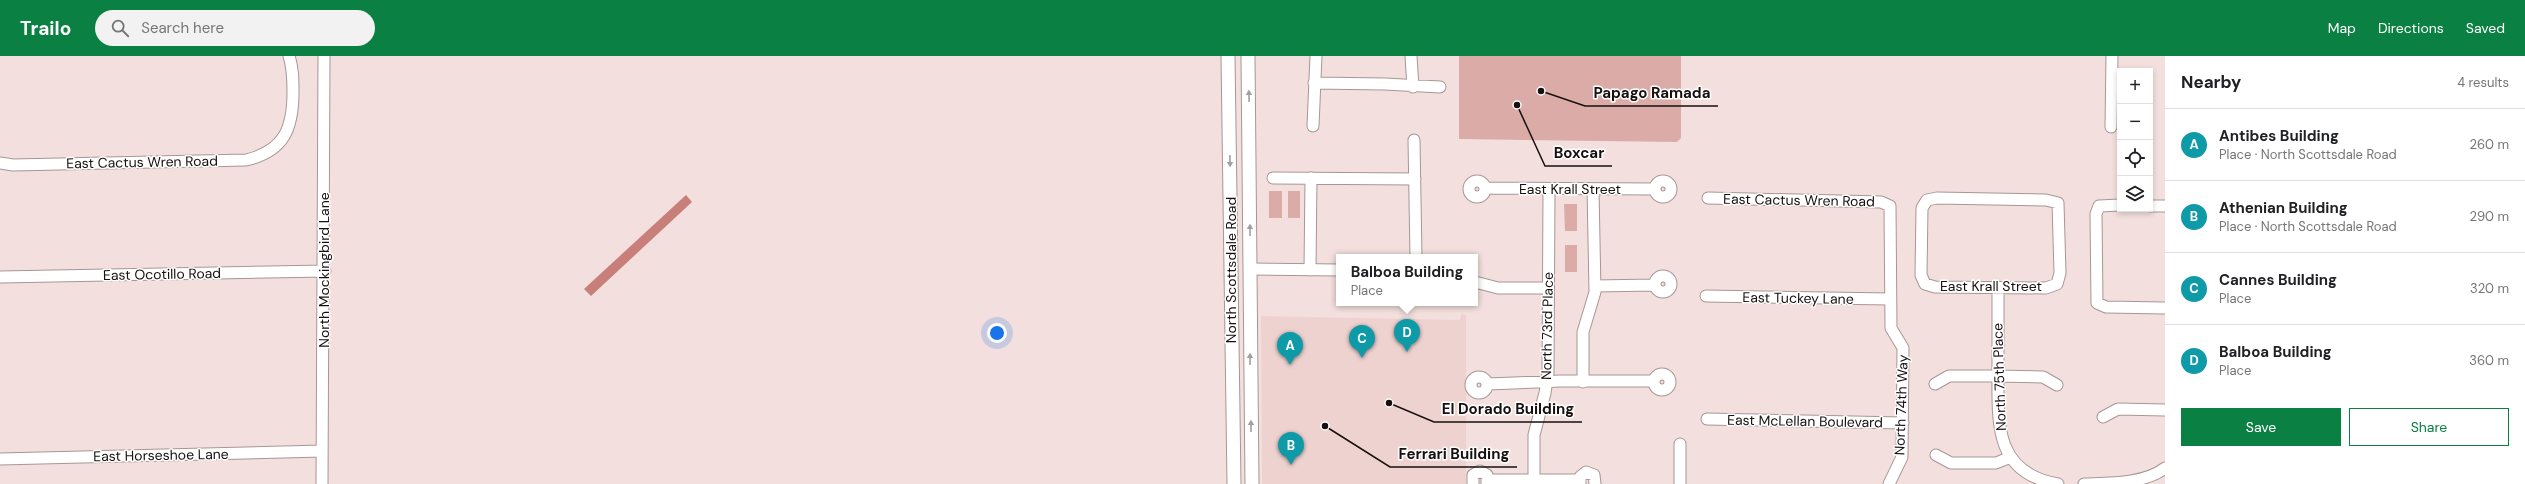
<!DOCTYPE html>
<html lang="en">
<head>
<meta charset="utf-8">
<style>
  body { margin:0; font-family:"DM Sans",sans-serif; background:#f2f2f2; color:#202124 }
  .controls { position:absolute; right:12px; top:12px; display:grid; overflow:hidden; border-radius:0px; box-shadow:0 2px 6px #0003 }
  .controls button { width:36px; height:36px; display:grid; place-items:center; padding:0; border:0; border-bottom:1px solid #e0e0e0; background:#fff; color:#202124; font:20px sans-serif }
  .you { position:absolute; left:997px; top:277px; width:14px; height:14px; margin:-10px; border:3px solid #fff; border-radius:50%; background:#1a73e8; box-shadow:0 0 0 6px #1a73e833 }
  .badge { display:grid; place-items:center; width:26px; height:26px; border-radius:50%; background:#0b8043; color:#fff; font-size:13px; font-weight:700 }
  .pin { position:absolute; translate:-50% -33px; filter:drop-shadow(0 1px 2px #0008) }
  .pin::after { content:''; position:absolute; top:21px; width:14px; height:12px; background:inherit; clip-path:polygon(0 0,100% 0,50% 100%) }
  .popup { position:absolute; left:1336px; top:198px; width:142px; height:52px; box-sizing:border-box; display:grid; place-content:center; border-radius:0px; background:#fff; filter:drop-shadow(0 1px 3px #0005); font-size:13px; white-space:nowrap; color:#757577 }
  .popup b { font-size:15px; color:#202124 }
  .popup::after { content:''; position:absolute; left:50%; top:100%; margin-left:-8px; border:8px solid transparent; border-top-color:#fff }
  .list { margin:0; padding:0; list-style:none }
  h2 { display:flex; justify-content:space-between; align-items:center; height:52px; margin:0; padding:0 16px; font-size:17px }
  h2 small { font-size:13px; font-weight:400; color:#757577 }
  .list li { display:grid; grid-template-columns:26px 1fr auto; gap:12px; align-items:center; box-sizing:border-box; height:72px; padding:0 16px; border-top:1px solid #e0e0e0 }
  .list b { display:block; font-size:15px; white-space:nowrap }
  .list p { margin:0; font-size:13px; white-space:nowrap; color:#757577 }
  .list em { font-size:13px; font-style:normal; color:#757577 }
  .actions { display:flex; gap:8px; padding:12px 16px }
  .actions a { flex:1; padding:9px 0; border:1px solid #0b8043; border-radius:0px; text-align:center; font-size:14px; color:#0b8043 }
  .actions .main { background:#0b8043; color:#fff }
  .icon { flex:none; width:22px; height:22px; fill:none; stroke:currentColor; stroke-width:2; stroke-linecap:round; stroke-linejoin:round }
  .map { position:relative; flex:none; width:2165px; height:428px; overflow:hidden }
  header { display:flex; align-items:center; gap:24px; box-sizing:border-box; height:56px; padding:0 20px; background:#0b8043; color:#fff }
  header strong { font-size:19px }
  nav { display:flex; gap:22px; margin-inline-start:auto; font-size:14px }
  .search { width:280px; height:36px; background:#f2f2f2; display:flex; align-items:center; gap:10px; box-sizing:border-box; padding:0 14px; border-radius:22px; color:#757577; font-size:15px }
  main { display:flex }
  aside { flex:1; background:#fff }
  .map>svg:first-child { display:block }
</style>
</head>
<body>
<header>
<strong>Trailo</strong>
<div class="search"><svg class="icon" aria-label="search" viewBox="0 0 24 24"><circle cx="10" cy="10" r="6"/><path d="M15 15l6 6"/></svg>Search here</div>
<nav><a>Map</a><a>Directions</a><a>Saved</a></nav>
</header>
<main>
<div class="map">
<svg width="2165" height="428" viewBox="0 0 2165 428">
  <rect width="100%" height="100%" fill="#f3e0de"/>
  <path fill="#eed2d0" d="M1461 258 1466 259V428H1262L1261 260 1460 264Z"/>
  <path fill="#daaba7" d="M1459 0H1681V82L1677 86 1459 83Z
    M1269 135H1282V162H1269Z
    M1288 135H1300V162H1288Z
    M1564 148H1577V175H1565Z
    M1565 189H1577V216H1565Z"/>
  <path fill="#c87f7a" d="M686 139 692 146 591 240 584 233Z"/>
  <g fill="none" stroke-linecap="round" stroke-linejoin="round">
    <g stroke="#a79694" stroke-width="13">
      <path id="minor" d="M1411 0 1413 31
        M1314 27 1385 28 1440 31
        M1313 70 1316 0
        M2111 71 2112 0
        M1414 84 1416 201
        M0 107 13 109 246 104C284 95 293 73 293 36 293 24 293 12 289 0
        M1273 122 1415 123
        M1469 133a8 8 0 1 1 16 0a8 8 0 1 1-16 0Z
        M1655 133a8 8 0 1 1 16 0a8 8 0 1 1-16 0Z
        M1485 132 1654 133
        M1708 142 1881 146 1890 150 1891 272 1903 292 1902 401 1889 428
        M1937 142 2046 144 2058 147 2060 217 2057 228 2046 232 1935 231 1925 228 1921 219 1922 152 1927 144Z
        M2120 149 2099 150 2096 158 2097 247 2106 251 2165 252
        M2150 150H2165
        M1250 213 1339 214
        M1310 214 1311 122
        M1655 228a8 8 0 1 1 16 0a8 8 0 1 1-16 0Z
        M0 221 325 215
        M1475 226 1498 232H1547
        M1595 230 1654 229
        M1998 231C1998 259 1998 287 1998 314 1998 365 1993 417 2058 428
        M1706 240 1889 243
        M1654 326a8 8 0 1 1 16 0a8 8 0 1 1-16 0Z
        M1471 329a8 8 0 1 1 16 0a8 8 0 1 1-16 0Z
        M1583 326V276L1595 236 1593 133
        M1488 328 1561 325H1654
        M1935 328 1949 320H1998L2043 321 2057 329
        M2103 361 2118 353 2165 354
        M1707 363 1903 367
        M1680 388V428
        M1936 399 1951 407H1996L2011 401
        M0 403 322 395
        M1489 424H1579
        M322 428 324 0
        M1473 428V419L1480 415 1487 419V428
        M1534 428V379L1545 337 1548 317 1549 134
        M1580 428V421L1586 416 1594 419 1595 428
        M2084 428C2110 427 2144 428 2165 412"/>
    </g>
    <g stroke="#a79694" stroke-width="15">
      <path id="major" d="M1228 0 1234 428
        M1248 0 1252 428"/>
    </g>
    <use href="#minor" stroke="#fff" stroke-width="11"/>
    <use href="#major" stroke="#fff" stroke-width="13"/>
  </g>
  <defs><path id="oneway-solid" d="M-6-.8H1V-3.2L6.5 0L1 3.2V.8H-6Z"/></defs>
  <g fill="#a29f9f">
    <use href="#oneway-solid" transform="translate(1249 40) rotate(-91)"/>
    <use href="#oneway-solid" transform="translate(1230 105) rotate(89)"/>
    <use href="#oneway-solid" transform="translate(1250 174) rotate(-90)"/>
    <use href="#oneway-solid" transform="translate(1250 303) rotate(-90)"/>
    <use href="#oneway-solid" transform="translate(1251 370) rotate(-90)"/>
  </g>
  <g text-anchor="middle" stroke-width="3" stroke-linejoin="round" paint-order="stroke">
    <g font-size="14" fill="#16100f" stroke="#fff">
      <text transform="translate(142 106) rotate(-1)" y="5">East Cactus Wren Road</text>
      <text x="1570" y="138">East Krall Street</text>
      <text transform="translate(1799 144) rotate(1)" y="5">East Cactus Wren Road</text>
      <text transform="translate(324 214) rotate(-90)" y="5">North Mockingbird Lane</text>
      <text transform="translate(1231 214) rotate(-90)" y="5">North Scottsdale Road</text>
      <text transform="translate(162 218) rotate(-1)" y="5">East Ocotillo Road</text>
      <text x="1991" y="235">East Krall Street</text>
      <text transform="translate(1798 242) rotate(1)" y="5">East Tuckey Lane</text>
      <text transform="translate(1547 270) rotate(-89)" y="5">North 73rd Place</text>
      <text transform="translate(1999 321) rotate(-92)" y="5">North 75th Place</text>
      <text transform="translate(1901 349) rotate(-88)" y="5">North 74th Way</text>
      <text transform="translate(1805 365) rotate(1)" y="5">East McLellan Boulevard</text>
      <text transform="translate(161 399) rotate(-1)" y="5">East Horseshoe Lane</text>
    </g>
  </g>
  <path fill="none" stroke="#16100f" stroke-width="1.5" d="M1541 35L1585 50H1718M1517 49L1545 110H1612M1389 347L1434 366H1582M1325 370L1390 411H1517"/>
  <g fill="#16100f" stroke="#fff" stroke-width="1.5">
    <circle cx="1541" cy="35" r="4"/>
    <circle cx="1517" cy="49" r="4"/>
    <circle cx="1389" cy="347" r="4"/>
    <circle cx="1325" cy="370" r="4"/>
  </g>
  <g font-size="15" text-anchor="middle" font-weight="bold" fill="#16100f" stroke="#fff" stroke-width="3" stroke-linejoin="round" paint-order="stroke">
    <text x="1652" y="42">Papago Ramada</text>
    <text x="1579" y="102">Boxcar</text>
    <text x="1508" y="358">El Dorado Building</text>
    <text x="1454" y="403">Ferrari Building</text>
  </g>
</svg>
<div class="controls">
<button>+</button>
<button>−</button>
<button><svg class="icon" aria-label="locate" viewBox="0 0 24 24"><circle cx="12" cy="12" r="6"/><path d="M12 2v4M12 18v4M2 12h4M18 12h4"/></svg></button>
<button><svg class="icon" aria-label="layers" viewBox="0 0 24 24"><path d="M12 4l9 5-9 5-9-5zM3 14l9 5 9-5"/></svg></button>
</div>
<div class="you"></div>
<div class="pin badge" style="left:1290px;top:309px;background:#0f9aa8">A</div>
<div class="pin badge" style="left:1291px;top:409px;background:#0f9aa8">B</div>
<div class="pin badge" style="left:1362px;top:302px;background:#0f9aa8">C</div>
<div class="pin badge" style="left:1407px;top:296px;background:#0f9aa8">D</div>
<div class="popup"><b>Balboa Building</b>Place</div>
</div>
<aside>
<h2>Nearby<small>4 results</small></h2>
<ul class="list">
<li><span class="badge" style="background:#0f9aa8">A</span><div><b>Antibes Building</b><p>Place · North Scottsdale Road</p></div><em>260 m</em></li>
<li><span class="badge" style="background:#0f9aa8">B</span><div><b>Athenian Building</b><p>Place · North Scottsdale Road</p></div><em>290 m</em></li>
<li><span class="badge" style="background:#0f9aa8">C</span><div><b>Cannes Building</b><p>Place</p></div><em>320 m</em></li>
<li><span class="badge" style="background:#0f9aa8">D</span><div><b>Balboa Building</b><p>Place</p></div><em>360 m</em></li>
</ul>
<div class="actions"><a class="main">Save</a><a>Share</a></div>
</aside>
</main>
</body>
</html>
